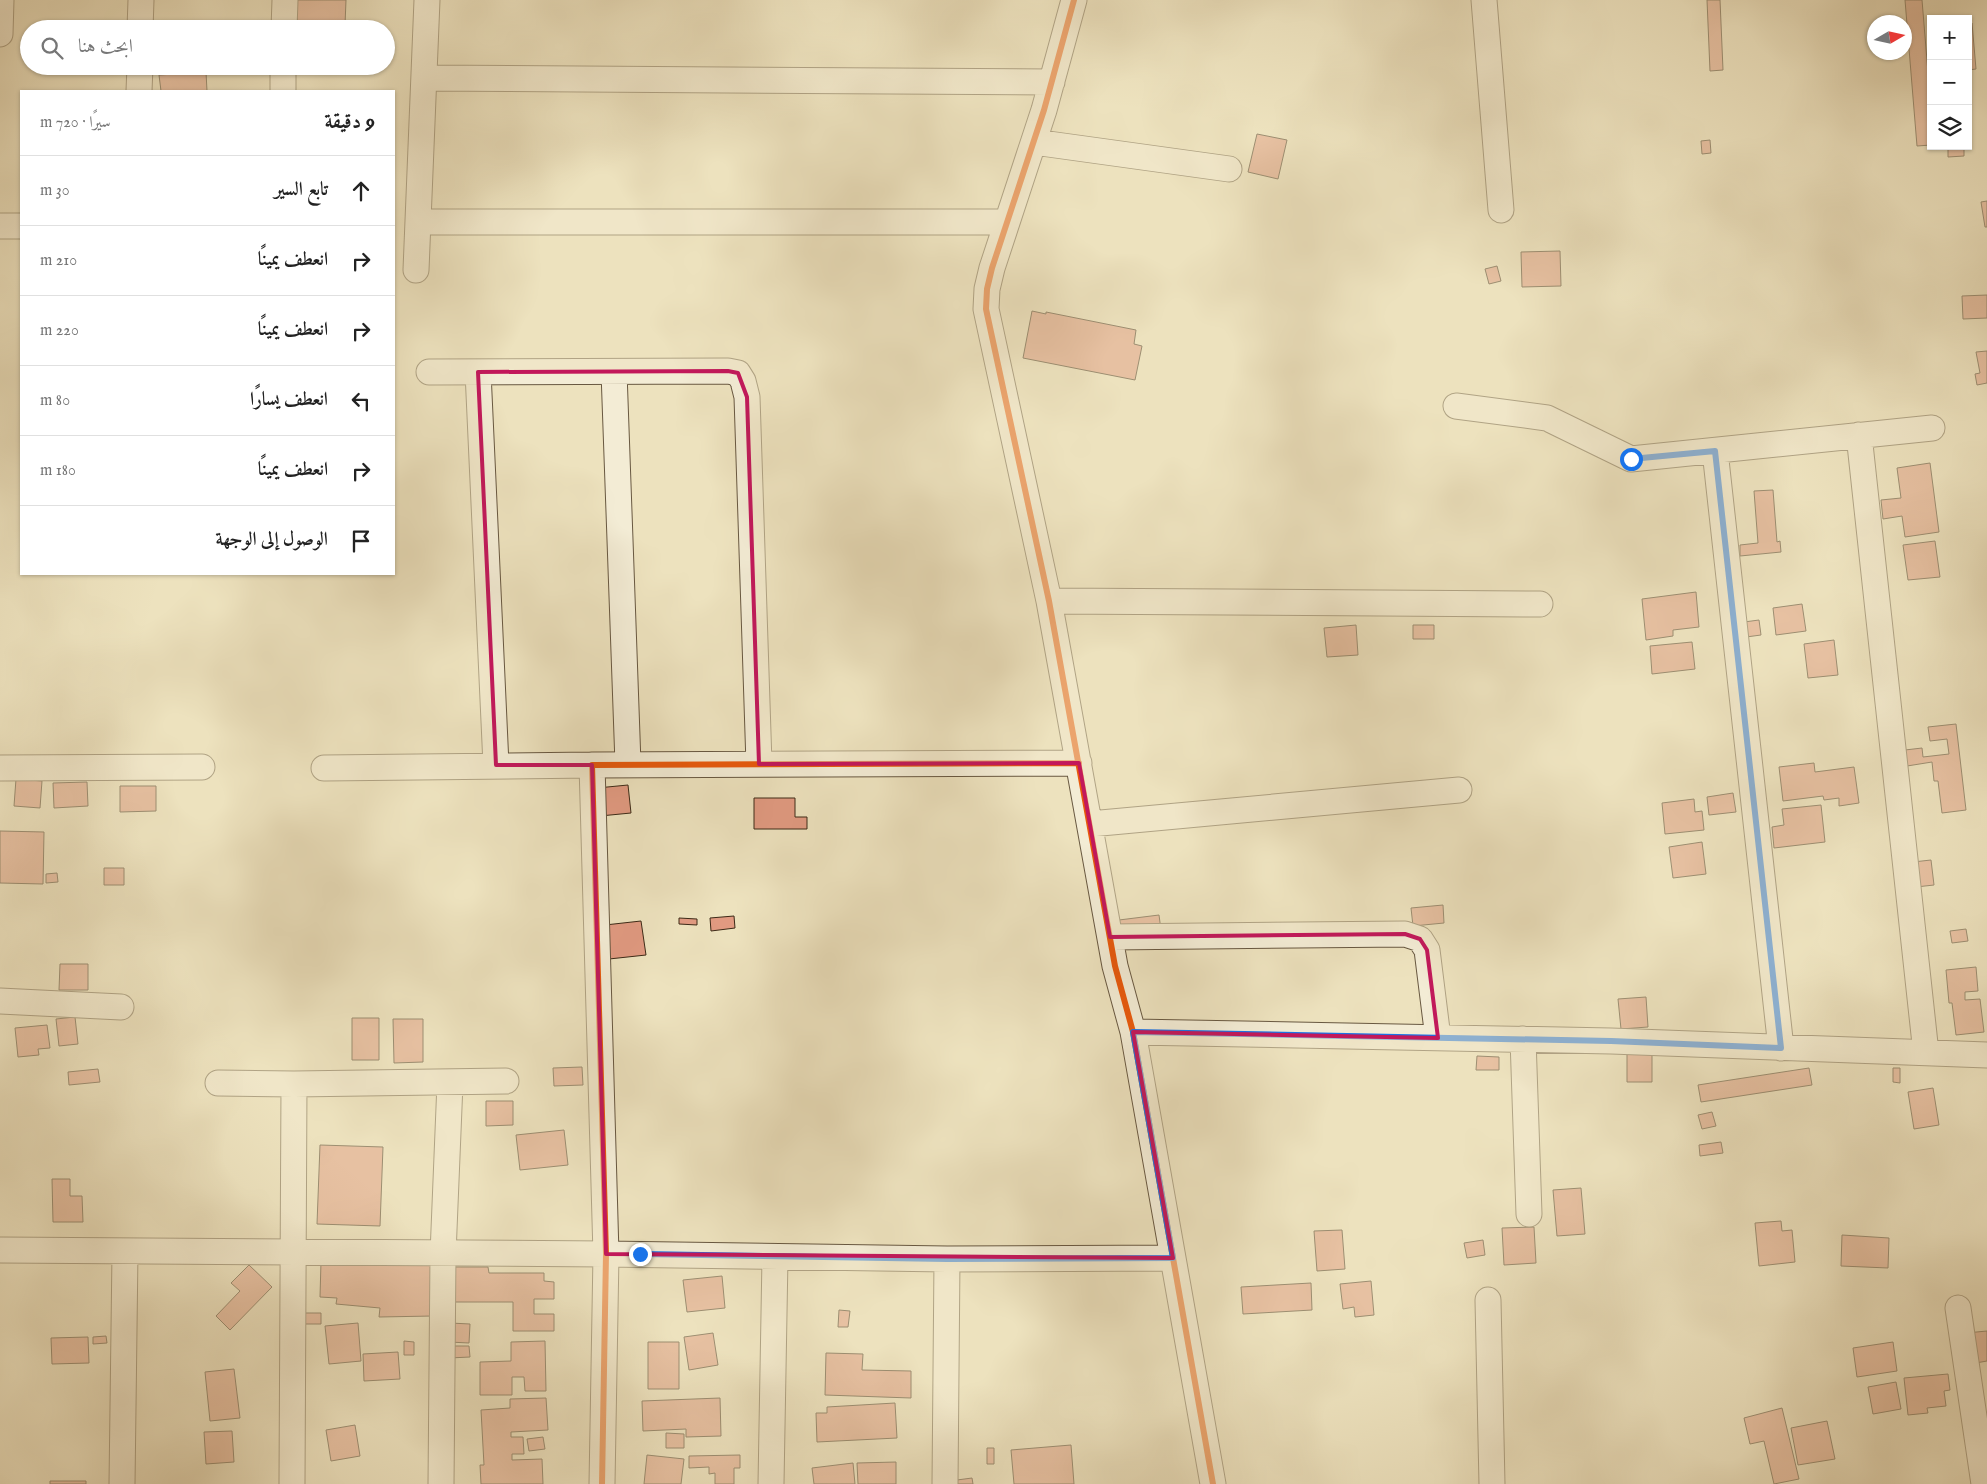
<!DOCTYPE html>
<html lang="ar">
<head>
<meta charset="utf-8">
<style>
  body { margin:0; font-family:"IM FELL English",Amiri,serif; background:#f2f2f2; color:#222; direction:rtl }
  .controls { position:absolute; right:15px; top:15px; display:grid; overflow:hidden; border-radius:0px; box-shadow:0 1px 4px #0004 }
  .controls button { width:45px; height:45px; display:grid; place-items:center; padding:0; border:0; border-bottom:1px solid #e0e0e0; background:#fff; color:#222; font:25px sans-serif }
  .compass { position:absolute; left:1867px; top:15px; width:45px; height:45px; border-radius:50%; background:#fff; box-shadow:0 1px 4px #0004; rotate:81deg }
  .stop { position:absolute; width:15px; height:15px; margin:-11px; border:4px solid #1a73e8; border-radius:50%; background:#fff }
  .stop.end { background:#1a73e8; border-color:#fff; box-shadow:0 1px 5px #0008 }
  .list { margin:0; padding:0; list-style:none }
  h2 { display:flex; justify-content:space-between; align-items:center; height:65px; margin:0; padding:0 20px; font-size:21px }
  h2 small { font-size:16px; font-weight:400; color:#767676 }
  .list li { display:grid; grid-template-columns:32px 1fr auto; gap:15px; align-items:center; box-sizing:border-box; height:70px; padding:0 20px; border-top:1px solid #e0e0e0 }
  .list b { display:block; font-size:19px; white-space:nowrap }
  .list em { font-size:16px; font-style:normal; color:#767676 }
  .icon { flex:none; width:28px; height:28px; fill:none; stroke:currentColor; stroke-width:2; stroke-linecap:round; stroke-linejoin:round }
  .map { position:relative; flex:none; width:1987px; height:1484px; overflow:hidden; direction:ltr }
  .search { position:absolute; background:#fff; box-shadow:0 1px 4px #0004; left:20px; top:20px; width:375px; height:55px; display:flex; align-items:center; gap:12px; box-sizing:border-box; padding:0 18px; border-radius:28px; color:#767676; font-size:19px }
  .panel { position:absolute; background:#fff; box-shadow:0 1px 4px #0004; left:20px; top:90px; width:375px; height:485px; border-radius:0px; direction:rtl }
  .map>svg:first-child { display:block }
</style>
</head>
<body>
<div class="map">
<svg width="1987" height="1484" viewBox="0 0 1987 1484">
  <rect width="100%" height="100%" fill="#ede2be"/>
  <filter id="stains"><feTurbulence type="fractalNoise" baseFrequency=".004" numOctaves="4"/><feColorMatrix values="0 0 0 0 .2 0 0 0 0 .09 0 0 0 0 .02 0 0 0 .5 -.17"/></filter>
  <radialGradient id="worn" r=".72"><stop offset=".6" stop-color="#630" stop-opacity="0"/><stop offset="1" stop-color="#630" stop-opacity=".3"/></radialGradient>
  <path fill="#e19a81" stroke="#3c2a17" d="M290 0H346L345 25 289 22Z
    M1707 0H1720L1723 70 1710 71Z
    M1905 0H1922L1931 109V145L1917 146Z
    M1968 23H1972L1976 69 1968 70Z
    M318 66H344V73L318 74Z
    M206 72 207 91H161L159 75Z
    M1257 134 1287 140 1278 179 1248 172Z
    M1710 140 1711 153 1702 154 1701 141Z
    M1948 146H1964V156L1948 157Z
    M1987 201V227H1985L1981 202Z
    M1560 251 1561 286 1522 287 1521 252Z
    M1497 266 1501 281 1489 284 1485 269Z
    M1987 295V318L1963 319 1962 296Z
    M1032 311 1046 314V312L1136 330 1134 344 1142 346 1135 380 1023 358Z
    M1987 351V383L1977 385 1975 374 1980 373 1976 352Z
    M1930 463 1939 532 1905 537 1902 516 1883 519 1881 500 1901 498 1897 468Z
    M1773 490 1777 542 1780 541 1781 552 1740 556V545L1758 543 1754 491Z
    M1935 541 1940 577 1908 580 1903 545Z
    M1696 592 1699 627 1673 630V636L1646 640 1642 599Z
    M1802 604 1806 631 1776 635 1773 608Z
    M1759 620 1761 635 1746 637 1744 622Z
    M1356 625 1358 655 1327 657 1324 628Z
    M1413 625H1434V639H1413Z
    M1834 640 1838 675 1808 678 1804 644Z
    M1692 642 1695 669 1652 674 1650 646Z
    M1956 724 1966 810 1942 813 1938 781H1934L1932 762 1907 766 1905 750 1922 748 1923 757 1949 754 1947 739 1930 741 1928 727Z
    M1814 763 1815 772 1854 767 1859 803 1839 806V798L1824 800 1823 796 1783 801 1779 767Z
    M16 779 42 781 40 808 14 806Z
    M87 782 88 806 54 808 53 783Z
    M628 785 631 813 600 816 597 788Z
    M120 786H156V811L120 812Z
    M1733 793 1736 812 1709 815 1707 797Z
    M754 798H795V817H807V829H754Z
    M1694 799 1695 812 1702 811 1704 830 1665 834 1662 803Z
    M1821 805 1825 842 1774 848 1772 827 1784 825 1782 809Z
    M0 831 44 832 43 884 0 883Z
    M1702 842 1706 874 1673 878 1669 847Z
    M1931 860 1934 885 1916 887 1913 862Z
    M104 868H124V885H104Z
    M57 873 58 882 46 883V874Z
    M1443 905 1444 923 1413 926 1411 908Z
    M1159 915 1161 930 1121 935 1119 920Z
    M734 916 735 928 711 931 710 918Z
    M679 918 697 919V925L679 924Z
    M641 921 646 955 609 959 605 925Z
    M1966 929 1968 941 1952 943 1950 931Z
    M60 964H88V990H59Z
    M1976 967 1978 991 1965 992V1000L1980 999 1984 1032 1956 1035 1952 1003H1949L1946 970Z
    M1646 997 1648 1027 1621 1029 1618 999Z
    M75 1017 78 1044 59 1046 56 1019Z
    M352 1018H379V1060H352Z
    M393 1019H423V1062L394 1063Z
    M47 1025 50 1048 38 1049 39 1055 18 1057 15 1028Z
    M1627 1052H1652V1082H1627Z
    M1477 1056 1499 1057V1070H1476Z
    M582 1067 583 1085 554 1086 553 1068Z
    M1809 1068 1812 1085 1701 1102 1698 1085Z
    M1893 1068H1900V1083L1893 1082Z
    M98 1069 100 1082 69 1085 68 1072Z
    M1933 1088 1939 1125 1914 1129 1908 1092Z
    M486 1101H513V1125L486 1126Z
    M1712 1112 1716 1126 1702 1129 1698 1115Z
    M564 1130 568 1165 520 1170 516 1135Z
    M1721 1142 1723 1153 1700 1156 1699 1145Z
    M320 1145 383 1147 380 1226 317 1224Z
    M52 1179H70V1196H82L83 1222H53Z
    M1581 1188 1585 1234 1557 1236 1553 1190Z
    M1781 1221 1782 1231 1792 1230 1795 1262 1759 1266 1755 1223Z
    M1534 1227 1536 1263 1504 1265 1502 1228Z
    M1342 1230 1345 1269 1317 1271 1314 1231Z
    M1842 1235 1889 1238 1888 1268 1841 1266Z
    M1483 1240 1485 1255 1467 1258 1464 1243Z
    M321 1262 431 1264 433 1316 379 1317 380 1308 336 1304 337 1298 320 1297Z
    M249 1265 272 1287 230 1330 216 1316 240 1291 231 1283Z
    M454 1267H488L489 1273H544V1281L554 1282V1299H534V1314H554V1331H513V1302H454Z
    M722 1276 725 1308 687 1312 683 1280Z
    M1371 1281 1374 1315 1355 1317 1354 1307 1343 1309 1340 1284Z
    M1311 1283 1312 1310 1243 1314 1241 1287Z
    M839 1310 850 1311 848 1327H838Z
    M303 1313H321V1324H302Z
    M358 1323 361 1361 329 1364 325 1326Z
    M450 1323 470 1324 469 1343 449 1342Z
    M1987 1331V1361L1970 1364 1966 1333Z
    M713 1333 718 1365 689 1370 684 1337Z
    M106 1336 107 1343 93 1344V1337Z
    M88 1337 89 1363 52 1364 51 1338Z
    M404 1341 414 1342V1355H404Z
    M545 1341 546 1391H525L524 1377H512V1395H480V1362L511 1361V1342Z
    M648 1342H679V1389H648Z
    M1893 1342 1897 1371 1857 1377 1853 1348Z
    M448 1346H469L470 1357 449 1358Z
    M398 1352 400 1379 364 1381 363 1354Z
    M826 1353 863 1354 862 1370 911 1371V1398L825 1395Z
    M234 1369 240 1418 210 1421 205 1372Z
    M1948 1374 1950 1390 1944 1391 1946 1406 1927 1408 1928 1413 1908 1415 1904 1378Z
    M1896 1382 1901 1409 1873 1414 1868 1387Z
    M546 1398 548 1430 511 1432V1437H523L524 1454H512V1460L542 1459 543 1484H481L480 1465H484L481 1410 510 1408V1399Z
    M720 1398 721 1436 686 1437V1429L643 1431 642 1401Z
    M895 1403 897 1438 817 1442 816 1413H827V1407Z
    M1782 1408 1799 1479 1774 1484 1764 1441 1750 1444 1744 1418Z
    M1827 1421 1835 1459 1798 1465 1791 1428Z
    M355 1425 360 1456 331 1461 326 1430Z
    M232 1431 234 1462 206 1464 204 1432Z
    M666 1433 684 1434V1448H666Z
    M543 1437 545 1449 529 1451 527 1439Z
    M1071 1445 1074 1484H1014L1011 1450Z
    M987 1448H994V1464H987Z
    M647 1455 684 1459 681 1484H644Z
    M740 1455V1468H734V1484H715V1473L709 1474V1467L689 1468V1456Z
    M896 1462V1484H858L857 1463Z
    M853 1463 855 1484H814L812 1468Z
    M972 1478 973 1484H957V1480Z
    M50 1481H86V1484H50Z"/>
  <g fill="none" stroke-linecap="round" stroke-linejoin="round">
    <g stroke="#685841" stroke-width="27">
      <path id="minor" d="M1074 0 1044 110 992 268 987 289 986 309 1049 601 1115 966 1133 1032 1213 1484
        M1484 0 1501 210
        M140 29 141 0
        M284 29 285 0
        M0 34 1 0
        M424 78 1052 82
        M139 91 140 66
        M283 91V66
        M1034 142 1229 169
        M418 222H1007
        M0 226H21
        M416 270 427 0
        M429 372 728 371 738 373 743 381 747 397 759 764
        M478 372 496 765
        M614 372 628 764
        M1456 406 1547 418 1631 459 1932 428
        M1859 435 1926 1053
        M1715 451 1781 1048
        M1049 601 1540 604
        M0 768 202 767
        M324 768 592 765
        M1090 824 1459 790
        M1110 937 1405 934 1420 939 1427 950 1438 1038
        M0 1001 121 1007
        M1133 1032 1611 1041 1987 1055
        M1523 1039 1529 1214
        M218 1083 294 1084 506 1081
        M0 1250 606 1254 947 1259 1173 1258
        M1488 1300 1492 1484
        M1958 1308 1984 1484
        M122 1484 125 1252
        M292 1484 294 1084
        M441 1484 443 1254 450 1083
        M602 1484 606 1254 592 765 1079 763
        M771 1484 775 1257
        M945 1484 947 1259"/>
    </g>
    <use href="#minor" stroke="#f3ecd5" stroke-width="25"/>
    <g stroke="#f3ecd5" stroke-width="9">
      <path id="cycleway" d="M1074 0 1044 110 992 268 987 289 986 309 1049 601 1115 966 1133 1032 1213 1484
        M602 1484 606 1254 592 765 1079 763"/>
    </g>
    <use href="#cycleway" stroke="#e8590c" stroke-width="6"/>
  </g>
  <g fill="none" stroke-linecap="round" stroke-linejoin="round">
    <path stroke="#1a73e8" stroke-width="6" d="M640 1254 947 1259 1173 1258 1133 1032 1611 1041 1781 1048 1715 451 1631 459"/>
  </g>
  <path d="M0 0H1987V1484H0ZM728 371 738 373 747 397 759 764 1079 763 1110 937 1405 934 1420 939 1427 950 1438 1038 1133 1032 1173 1258 606 1254 592 765H496L478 372Z" fill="#ede2be" fill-opacity=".55" fill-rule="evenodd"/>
  <path fill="none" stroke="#c2185b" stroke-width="4" stroke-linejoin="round" d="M728 371 738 373 747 397 759 764 1079 763 1110 937 1405 934 1420 939 1427 950 1438 1038 1133 1032 1173 1258 606 1254 592 765H496L478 372Z"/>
  <rect width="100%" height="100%" filter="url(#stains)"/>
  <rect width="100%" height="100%" fill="url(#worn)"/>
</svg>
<div class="controls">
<button>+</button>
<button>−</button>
<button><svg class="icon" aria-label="layers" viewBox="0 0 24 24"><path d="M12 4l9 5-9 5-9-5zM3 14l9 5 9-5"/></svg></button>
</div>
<svg class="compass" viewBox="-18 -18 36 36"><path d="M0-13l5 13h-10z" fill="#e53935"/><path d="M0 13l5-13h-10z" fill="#767676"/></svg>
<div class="stop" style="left:1631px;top:459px"></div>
<div class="stop end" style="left:640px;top:1254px"></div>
<div class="search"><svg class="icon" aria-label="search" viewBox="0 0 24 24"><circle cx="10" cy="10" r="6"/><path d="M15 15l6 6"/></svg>ابحث هنا</div>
<section class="panel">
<h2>9 دقيقة<small>سيرًا · 720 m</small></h2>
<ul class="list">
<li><svg class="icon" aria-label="ahead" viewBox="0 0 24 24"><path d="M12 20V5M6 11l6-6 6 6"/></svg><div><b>تابع السير</b></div><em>30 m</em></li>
<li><svg class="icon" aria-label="right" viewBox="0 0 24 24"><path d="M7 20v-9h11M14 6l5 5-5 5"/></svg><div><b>انعطف يمينًا</b></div><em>210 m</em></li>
<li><svg class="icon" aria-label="right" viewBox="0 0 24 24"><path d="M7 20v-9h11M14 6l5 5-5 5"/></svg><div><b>انعطف يمينًا</b></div><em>220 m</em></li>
<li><svg class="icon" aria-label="left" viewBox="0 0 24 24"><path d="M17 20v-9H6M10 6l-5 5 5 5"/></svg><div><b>انعطف يسارًا</b></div><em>80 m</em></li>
<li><svg class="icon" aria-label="right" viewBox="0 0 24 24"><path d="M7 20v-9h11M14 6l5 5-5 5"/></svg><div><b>انعطف يمينًا</b></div><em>180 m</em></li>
<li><svg class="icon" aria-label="arrive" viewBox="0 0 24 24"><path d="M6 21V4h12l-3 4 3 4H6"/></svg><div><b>الوصول إلى الوجهة</b></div></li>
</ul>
</section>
</div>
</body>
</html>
